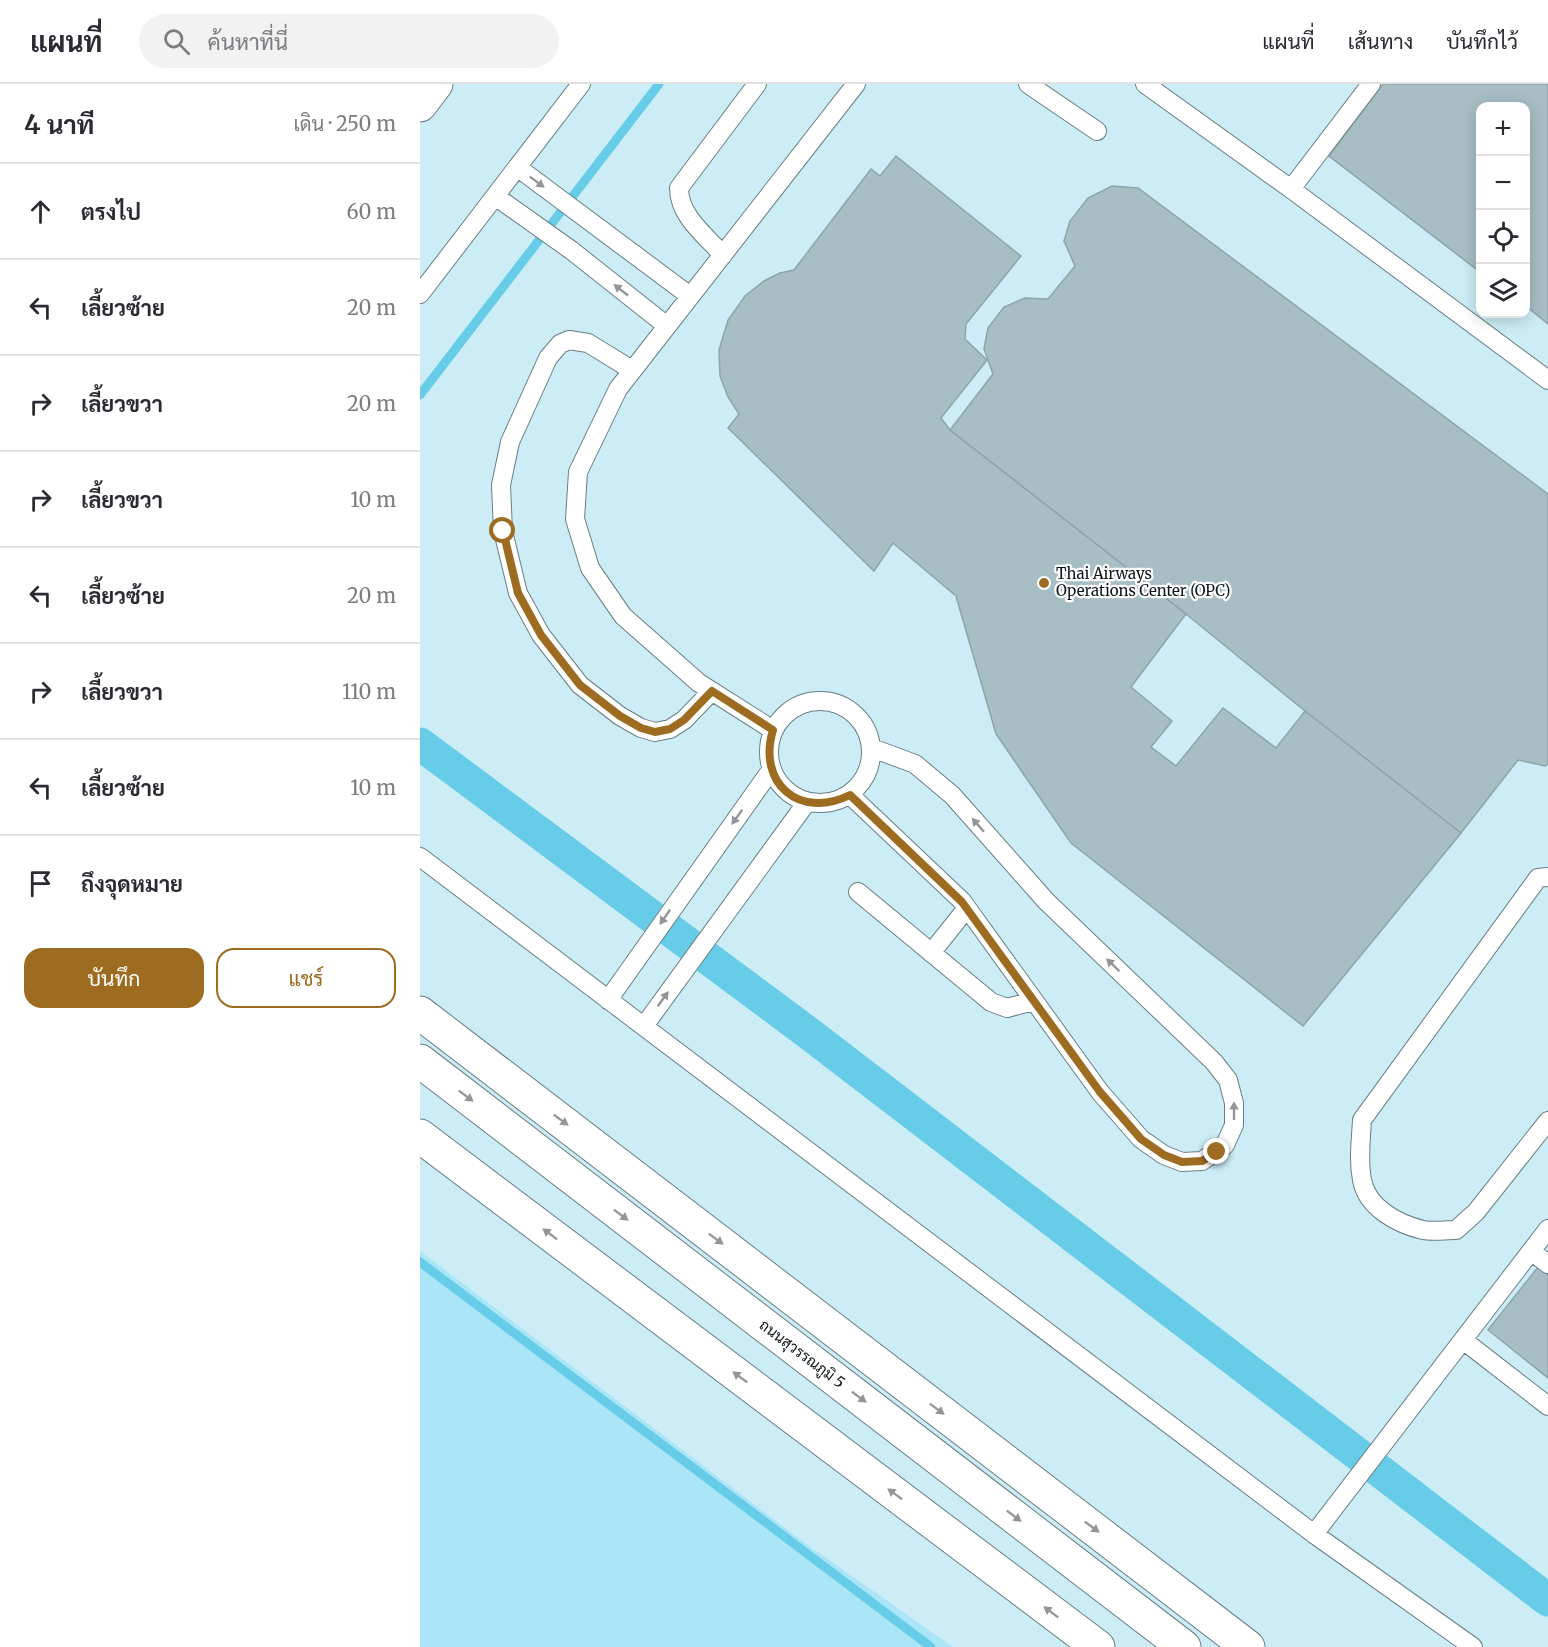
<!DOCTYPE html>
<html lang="th">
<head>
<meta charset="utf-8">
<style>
  body { margin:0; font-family:Merriweather,Sarabun,serif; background:#f2f2f3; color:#2b2b33 }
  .controls { position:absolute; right:18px; top:18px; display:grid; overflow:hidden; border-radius:12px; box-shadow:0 3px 15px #0003 }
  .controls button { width:54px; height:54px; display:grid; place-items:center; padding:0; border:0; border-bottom:2px solid #e1e1e2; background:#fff; color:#2b2b33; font:30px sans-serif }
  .stop { position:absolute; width:18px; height:18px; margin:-14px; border:4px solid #9e6c21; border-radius:50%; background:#fff }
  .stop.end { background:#9e6c21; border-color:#fff; box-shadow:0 2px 6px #0008 }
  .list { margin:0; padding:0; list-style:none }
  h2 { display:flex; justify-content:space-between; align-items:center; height:78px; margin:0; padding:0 24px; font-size:26px }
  h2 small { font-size:20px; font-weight:400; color:#7c7c81 }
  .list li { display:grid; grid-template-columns:39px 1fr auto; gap:18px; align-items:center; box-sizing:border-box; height:96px; padding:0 24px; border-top:2px solid #e1e1e2 }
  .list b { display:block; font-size:22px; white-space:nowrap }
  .list em { font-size:20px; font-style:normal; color:#7c7c81 }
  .actions { display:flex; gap:12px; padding:18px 24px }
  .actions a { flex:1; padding:14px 0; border:2px solid #9e6c21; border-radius:18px; text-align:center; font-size:21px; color:#9e6c21 }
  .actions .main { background:#9e6c21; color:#fff }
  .icon { flex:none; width:33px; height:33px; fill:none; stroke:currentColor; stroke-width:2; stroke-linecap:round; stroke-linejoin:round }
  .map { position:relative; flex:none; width:1128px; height:1563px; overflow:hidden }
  header { display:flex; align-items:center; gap:36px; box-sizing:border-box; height:84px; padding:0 30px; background:#fff; border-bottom:2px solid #e1e1e2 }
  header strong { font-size:28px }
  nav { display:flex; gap:33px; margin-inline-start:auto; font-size:21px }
  .search { width:420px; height:54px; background:#f2f2f3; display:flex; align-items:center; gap:15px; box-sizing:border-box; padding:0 21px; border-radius:33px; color:#7c7c81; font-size:22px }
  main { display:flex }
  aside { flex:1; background:#fff }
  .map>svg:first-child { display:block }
</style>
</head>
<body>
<header>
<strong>แผนที่</strong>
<div class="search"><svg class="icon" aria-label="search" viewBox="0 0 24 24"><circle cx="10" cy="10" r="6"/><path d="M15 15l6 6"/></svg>ค้นหาที่นี่</div>
<nav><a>แผนที่</a><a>เส้นทาง</a><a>บันทึกไว้</a></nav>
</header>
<main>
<aside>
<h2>4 นาที<small>เดิน · 250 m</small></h2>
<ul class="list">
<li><svg class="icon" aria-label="ahead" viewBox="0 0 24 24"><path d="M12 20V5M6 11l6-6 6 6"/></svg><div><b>ตรงไป</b></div><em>60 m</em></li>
<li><svg class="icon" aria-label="left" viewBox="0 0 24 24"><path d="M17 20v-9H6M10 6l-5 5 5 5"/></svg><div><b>เลี้ยวซ้าย</b></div><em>20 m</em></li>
<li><svg class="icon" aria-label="right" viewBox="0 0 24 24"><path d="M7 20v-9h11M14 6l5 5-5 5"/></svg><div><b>เลี้ยวขวา</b></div><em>20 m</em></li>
<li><svg class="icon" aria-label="right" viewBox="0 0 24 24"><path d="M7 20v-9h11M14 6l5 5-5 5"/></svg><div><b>เลี้ยวขวา</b></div><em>10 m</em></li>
<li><svg class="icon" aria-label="left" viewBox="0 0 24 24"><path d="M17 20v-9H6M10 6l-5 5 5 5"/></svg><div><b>เลี้ยวซ้าย</b></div><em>20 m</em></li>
<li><svg class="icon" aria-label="right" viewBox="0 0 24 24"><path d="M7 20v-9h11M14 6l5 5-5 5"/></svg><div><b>เลี้ยวขวา</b></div><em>110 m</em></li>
<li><svg class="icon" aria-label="left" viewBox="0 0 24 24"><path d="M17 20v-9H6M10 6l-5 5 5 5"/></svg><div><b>เลี้ยวซ้าย</b></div><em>10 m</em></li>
<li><svg class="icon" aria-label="arrive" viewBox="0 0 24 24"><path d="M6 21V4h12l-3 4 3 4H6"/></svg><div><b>ถึงจุดหมาย</b></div></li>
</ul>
<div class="actions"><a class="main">บันทึก</a><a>แชร์</a></div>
</aside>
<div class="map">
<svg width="1128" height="1563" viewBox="0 0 1128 1563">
  <rect width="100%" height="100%" fill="#dff7ff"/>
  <path fill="#ccedf6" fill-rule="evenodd" d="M0 0H1128V1563H0ZM1060 22H1106V230H1060Z"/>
  <path fill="#aae5f8" d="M0 1167 389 1462 533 1563H0Z"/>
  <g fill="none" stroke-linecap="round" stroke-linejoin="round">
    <path stroke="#66cce8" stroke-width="9" d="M0 311 239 0
      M0 1178 511 1563"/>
    <path stroke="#66cce8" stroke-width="33" d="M0 660 387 948 1128 1516"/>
  </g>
  <path fill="#a7bec5" stroke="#8da4ab" stroke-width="1.5" d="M963 0H1128V240L1106 222V22H1060V188L909 72Z
    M476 72 601 172 546 240 545 255 567 276 521 334 530 346 766 530 711 603 752 637 731 663 756 682 803 624 856 664 885 627 1041 749 883 942 651 759 576 650 536 512 473 459 454 487 308 344 319 330 308 313 300 292 299 266 308 236 325 212 344 197 360 189 374 186 451 85 460 92Z
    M692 102 718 104 1128 410V680L1125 682 1098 676 1041 749 885 627 766 530 530 346 573 290 564 265 568 244 584 223 605 214 628 215 655 182 644 157 650 137 668 114Z
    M1118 1183 1128 1191V1294L1068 1246Z"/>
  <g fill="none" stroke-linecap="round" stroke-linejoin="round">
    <g stroke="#697e85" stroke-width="20">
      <path id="lane" d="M608 0 677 47
        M725 0 871 105 1128 296
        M97 83 270 212
        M871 105 951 0
        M75 112 151 166 247 242
        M303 171C285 151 259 132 259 104L337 0
        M0 210 161 0
        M212 286 168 259 149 256 140 260 128 274 90 358 81 401 83 447 98 509 121 551 160 601 200 632 221 644 235 648 250 645 264 636 292 607
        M349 668a51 51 0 1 1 102 0a51 51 0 1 1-102 0Z
        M353 646 279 599 203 532 170 484 155 435 158 388 198 305 436 0
        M430 711 542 817 680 1008 721 1055 744 1071 762 1078 782 1077 805 1061 814 1041V1019L808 996 794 978 626 817 532 711 495 680 452 664
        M0 773 894 1450 1053 1563
        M1128 793 1118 794 942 1036C941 1056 938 1076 942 1096 947 1124 978 1140 1003 1146 1013 1148 1025 1146 1036 1146L1056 1128 1128 1037
        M438 808 571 918 587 924 613 917
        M511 869 547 824
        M188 916 351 686
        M224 942 387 718
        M1111 1167 1128 1180
        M1043 1256 1128 1322
        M894 1450 1128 1145"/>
    </g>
    <g stroke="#697e85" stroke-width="35">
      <path id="street" d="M0 21 16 0
        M0 977 764 1563
        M0 1052 678 1563"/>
    </g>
    <g stroke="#697e85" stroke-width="35">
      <path id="highway" d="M0 929 828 1563"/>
    </g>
    <use href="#lane" stroke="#fff" stroke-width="18"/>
    <use href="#street" stroke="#fff" stroke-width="33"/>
    <use href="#highway" stroke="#fff" stroke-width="33"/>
  </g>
  <defs><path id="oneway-solid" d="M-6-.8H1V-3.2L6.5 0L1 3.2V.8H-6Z" transform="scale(1.5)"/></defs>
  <g fill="#939698">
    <use href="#oneway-solid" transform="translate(117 98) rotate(37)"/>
    <use href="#oneway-solid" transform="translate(201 206) rotate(-142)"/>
    <use href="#oneway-solid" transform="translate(317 733) rotate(126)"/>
    <use href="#oneway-solid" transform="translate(558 741) rotate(-131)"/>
    <use href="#oneway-solid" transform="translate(245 833) rotate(125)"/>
    <use href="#oneway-solid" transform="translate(693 881) rotate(-136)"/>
    <use href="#oneway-solid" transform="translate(243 915) rotate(-54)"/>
    <use href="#oneway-solid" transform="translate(46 1012) rotate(37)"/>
    <use href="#oneway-solid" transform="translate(814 1027) rotate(-90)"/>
    <use href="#oneway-solid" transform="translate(141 1036) rotate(37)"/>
    <use href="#oneway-solid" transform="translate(201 1131) rotate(37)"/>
    <use href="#oneway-solid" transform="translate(130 1150) rotate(-143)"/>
    <use href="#oneway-solid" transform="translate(296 1155) rotate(37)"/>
    <use href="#oneway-solid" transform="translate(320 1293) rotate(-143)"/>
    <use href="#oneway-solid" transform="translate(439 1313) rotate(37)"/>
    <use href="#oneway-solid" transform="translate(517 1325) rotate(37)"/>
    <use href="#oneway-solid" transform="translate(475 1410) rotate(-143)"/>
    <use href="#oneway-solid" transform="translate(594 1432) rotate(37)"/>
    <use href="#oneway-solid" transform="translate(672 1443) rotate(37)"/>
    <use href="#oneway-solid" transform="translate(631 1528) rotate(-143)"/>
  </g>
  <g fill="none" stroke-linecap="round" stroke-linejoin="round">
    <path stroke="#9e6c21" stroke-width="8" d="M83 447 98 509 121 551 160 601 200 632 221 644 235 648 250 645 264 636 292 607 353 646C337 699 379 736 430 711L542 818 680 1008 721 1055 744 1071 762 1078 782 1077 797 1068"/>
  </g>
  <circle fill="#9e6c21" stroke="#fff" stroke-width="2" cx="624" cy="499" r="6"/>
  <g text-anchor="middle" stroke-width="4.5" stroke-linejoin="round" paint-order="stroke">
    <g font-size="15" fill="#0e1619" stroke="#fff" text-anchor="start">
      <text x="636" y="495">Thai Airways<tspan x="636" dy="17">Operations Center (OPC)</tspan></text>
    </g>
    <g font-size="15" fill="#0e1619" stroke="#fff">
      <text transform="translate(382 1270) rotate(37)" y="5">ถนนสุวรรณภูมิ 5</text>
    </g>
  </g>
</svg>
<div class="controls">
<button>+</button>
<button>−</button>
<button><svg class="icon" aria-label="locate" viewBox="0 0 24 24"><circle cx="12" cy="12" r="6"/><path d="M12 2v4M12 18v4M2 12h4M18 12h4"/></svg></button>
<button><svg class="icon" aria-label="layers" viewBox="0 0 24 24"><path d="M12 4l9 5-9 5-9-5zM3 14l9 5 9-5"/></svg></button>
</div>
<div class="stop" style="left:83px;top:447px"></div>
<div class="stop end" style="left:797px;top:1068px"></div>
</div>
</main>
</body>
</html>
